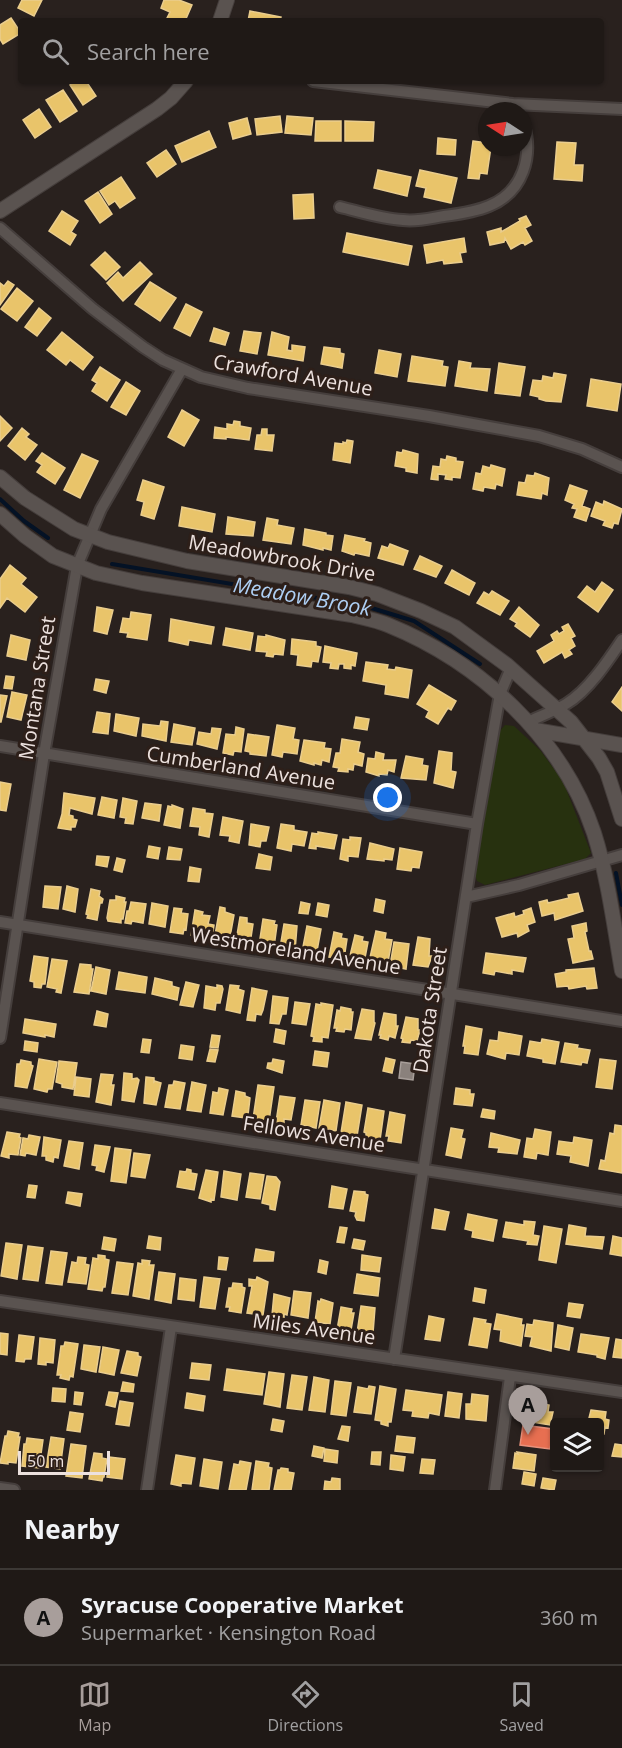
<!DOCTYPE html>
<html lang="en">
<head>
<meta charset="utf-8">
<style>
  body { margin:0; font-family:"Open Sans",sans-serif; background:#2c2623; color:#f1f3f6 }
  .controls { position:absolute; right:18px; bottom:18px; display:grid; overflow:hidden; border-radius:6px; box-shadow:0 2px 4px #0004 }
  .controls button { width:54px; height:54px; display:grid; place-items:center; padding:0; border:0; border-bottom:2px solid #3c3835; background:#1f1916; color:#f1f3f6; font:30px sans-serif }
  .compass { position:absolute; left:478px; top:102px; width:54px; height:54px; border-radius:50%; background:#1f1916; box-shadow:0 2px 4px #0004; rotate:282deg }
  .scale { position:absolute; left:18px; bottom:15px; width:92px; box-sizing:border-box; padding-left:6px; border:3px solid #ece1de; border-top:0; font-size:16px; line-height:21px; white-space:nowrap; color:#ece1de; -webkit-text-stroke:4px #2d1f19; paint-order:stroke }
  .you { position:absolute; left:388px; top:798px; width:21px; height:21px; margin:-15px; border:4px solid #fff; border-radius:50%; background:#1a73e8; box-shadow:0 0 0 9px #1a73e833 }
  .badge { display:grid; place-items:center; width:39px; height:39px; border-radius:50%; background:#a89e9b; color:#111; font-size:20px; font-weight:700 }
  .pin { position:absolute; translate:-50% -50px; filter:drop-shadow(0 2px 3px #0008) }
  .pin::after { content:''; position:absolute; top:32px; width:21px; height:18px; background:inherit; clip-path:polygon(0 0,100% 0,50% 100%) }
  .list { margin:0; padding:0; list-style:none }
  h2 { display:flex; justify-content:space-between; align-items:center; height:78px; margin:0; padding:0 24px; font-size:26px }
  h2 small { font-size:20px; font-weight:400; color:#a1a0a1 }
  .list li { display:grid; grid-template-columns:39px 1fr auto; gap:18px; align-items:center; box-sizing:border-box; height:96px; padding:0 24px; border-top:2px solid #3c3835 }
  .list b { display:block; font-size:22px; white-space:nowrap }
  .list p { margin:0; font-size:20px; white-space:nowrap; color:#a1a0a1 }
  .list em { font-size:20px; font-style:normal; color:#a1a0a1 }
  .icon { flex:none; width:33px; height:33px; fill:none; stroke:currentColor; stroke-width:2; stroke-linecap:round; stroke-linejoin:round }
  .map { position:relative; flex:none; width:622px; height:1490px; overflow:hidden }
  .search { position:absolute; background:#1f1916; box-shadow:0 2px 4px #0004; left:18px; right:18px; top:18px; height:66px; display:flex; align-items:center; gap:15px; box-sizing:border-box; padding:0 21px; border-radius:6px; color:#a1a0a1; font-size:22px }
  .sheet { height:174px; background:#1f1916 }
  nav { display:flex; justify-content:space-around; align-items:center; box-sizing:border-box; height:84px; border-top:2px solid #3c3835; background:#1f1916; font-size:16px; color:#a1a0a1 }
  nav a { display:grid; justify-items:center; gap:3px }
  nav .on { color:#a89e9b }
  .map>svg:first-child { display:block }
</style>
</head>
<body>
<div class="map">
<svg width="622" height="1490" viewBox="0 0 622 1490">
  <rect width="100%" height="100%" fill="#29211e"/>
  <path fill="#27310f" d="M505 725 514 726 540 750 563 781 591 853 585 859 485 885 477 881 475 875 484 803 498 733Z"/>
  <path fill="#e9c46a" stroke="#eacd8d" stroke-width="1.5" d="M22 0H42L34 16 18 8Z
    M164 0H179L192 5 185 21 166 20 170 12 161 8Z
    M250 11 281 17 280 21H248Z
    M11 18 21 33 3 44 0 39V25Z
    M76 81H86L96 96 83 105 70 85Z
    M63 90 77 111 60 122 46 100Z
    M39 109 51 127 35 138 23 120Z
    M280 116 282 132 257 135 255 119Z
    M287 116 313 118 311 135 285 133Z
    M247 118 251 134 233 139 229 123Z
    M316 121H341V141H315Z
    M345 121 374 122 373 141H345Z
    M209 131 216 147 182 162 175 146Z
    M438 138 456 140 455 155 437 154Z
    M473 141 487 143V147H491L487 174 480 173 479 179 468 178Z
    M557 142 576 143 574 165H583L582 181 554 179Z
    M166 150 176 164 157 177 147 163Z
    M378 170 411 177 407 196 374 188Z
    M420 170 457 178 451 203 424 197 426 188 416 186Z
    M121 177 135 198 120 208 115 201 109 205 100 191Z
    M98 192 112 214 100 223 85 201Z
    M313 194 314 218 294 219 293 195Z
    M62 211 78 221 71 232 76 235 70 245 49 231Z
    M526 216 531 225 525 228 532 241 525 245 523 242 511 249 505 238 504 242 490 245 487 232 501 228V232L520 221 519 219Z
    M347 233 412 246 408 265 343 252Z
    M464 238 466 252 460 253 462 262 444 264 443 260 427 263 424 245Z
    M105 252 120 267 106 280 91 265Z
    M140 262 152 274 123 301 107 283 118 272 123 278Z
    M8 281 14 285 0 305V283L4 286Z
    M150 282 176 298 160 321 135 304Z
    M17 288 33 301 17 321 1 309Z
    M186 304 202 312 190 336 174 328Z
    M39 308 51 318 37 336 25 327Z
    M214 328 229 333 225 345 210 341Z
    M244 331 261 333 257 354 240 351Z
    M62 332 93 357 83 370 70 360 66 365 47 350Z
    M272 332 289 337 287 350 292 351V345L305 347 303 361 268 355Z
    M324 347 340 349V353L344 354 342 368 321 364Z
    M379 350 401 354 397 377 375 373Z
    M412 356 443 361 442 366 448 367 445 386 408 381Z
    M459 361 471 363 470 368 490 369 487 391 455 386Z
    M499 363 525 367 520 396 495 393Z
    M100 367 120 380 107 401 92 391 97 383 92 380Z
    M554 373 566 375 561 402 546 401 539 399V397L530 395 533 380 542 381 543 376 553 378Z
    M591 379 621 384 617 411 587 406Z
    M126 382 140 391 126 415 111 407Z
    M182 410 199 420 184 446 168 437Z
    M0 416 12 428 0 441Z
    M234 421 240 422V426L251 428 249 440 226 437V439L214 438 215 427 227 429V424L233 425Z
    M22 428 29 434 26 437 37 445 25 460 8 446Z
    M262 429H267V435H274L272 451 255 449 257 435H261Z
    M347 440 353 441 350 463 333 460 335 443 343 444V442L346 443Z
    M403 450 418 454 417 473 406 471V468L395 466 397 452 402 453Z
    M42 453 65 468 55 484 37 472 42 465 36 461Z
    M82 454 98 461 80 498 64 490Z
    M447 456 456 458V461L463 462 460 478 452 477V480L445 479 446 475 438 474V480L431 479 433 466 440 467 441 459 446 460Z
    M491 465 505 469 502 486 496 484 495 489 484 487 483 491 473 489 476 473 481 474 483 466 490 468Z
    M535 473 549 478 547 495 542 493 541 499 517 495 519 482 525 483 527 475 534 476Z
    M143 480 164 487 154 519 141 515 144 502 137 500Z
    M570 485 587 491 582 506 590 509 586 521 574 517 577 509 572 508 574 504 565 500Z
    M604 501 622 509 618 524 614 523 612 528 603 525 605 521 591 516 596 502 603 505Z
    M182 507 215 514 212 532 179 526Z
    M228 517 255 522 253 536 226 534Z
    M267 518 278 520 277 525 294 528 291 544 263 540Z
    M305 529 326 533V535L333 536 331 550 323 548V550L303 545Z
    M345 535 365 539 364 541 371 543 369 556 355 553 354 555 342 551Z
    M390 544 408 551 403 565 378 558 382 546 388 548Z
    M420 556 442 566 436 577 414 569Z
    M10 565 26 578 21 584 37 597 25 612 7 598 0 608V579Z
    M452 570 475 583 469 595 445 583Z
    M602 582 613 590 598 612 578 597 587 586 595 592Z
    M492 591 509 601 500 615 477 603 484 592 489 595Z
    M97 607 113 610 107 634 94 631Z
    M519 607 539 625 530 637 515 626 517 623 510 619Z
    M131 612 151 615 147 640 127 637 128 633 120 632 123 618 130 619Z
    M171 619 214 627 211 644 189 640 188 645 169 641Z
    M568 624 575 636 571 638 575 646 569 650 572 654 565 658 562 652 544 663 537 651 554 641 551 635 557 631 559 634 564 631 562 627Z
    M226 628 253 633 250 650 223 645Z
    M11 635 30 640 26 660 7 656Z
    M266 635 285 640 283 655 274 654 273 657 266 656 267 652 256 651 258 636 266 637Z
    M292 639 316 642V646L321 647 318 662 312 661 311 667 297 665 298 655 291 654Z
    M325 646 357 653 355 666 351 665V669L344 668V664H339L338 669 330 668 331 663 323 662Z
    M366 662 388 665 387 669 395 670 396 667 412 670 408 698 385 694 386 685 363 681Z
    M6 676 14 677 12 689 4 688Z
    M96 679 109 681 106 693 94 690Z
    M429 685 456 701 451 710 448 708 438 724 426 717 429 711 417 704Z
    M622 687V711L612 702Z
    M12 692 27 695 21 720 7 717Z
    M0 695 7 696 1 722H0Z
    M97 712 110 714 108 734 93 732Z
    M116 714 139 718 136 736 114 731Z
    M356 717 369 719 367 730 354 728Z
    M161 721 168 722 166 741 142 736 143 724 160 726Z
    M174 724 195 728 192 745 171 742Z
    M277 725 295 728 293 739 299 740 297 754 283 752 282 757 272 755Z
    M236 727 244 729 241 752 234 751 233 755 223 753 226 734 235 735Z
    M212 728 221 729 217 749 197 744 199 732 211 734Z
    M248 734 269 737 266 756 250 754V752L245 751Z
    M342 739 360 742 358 752 364 754 362 766 354 764 353 770 348 769V772L338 771 339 768 333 767 336 753H340Z
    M304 740 325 743 324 748 331 749 329 762 322 760 321 765 314 763V765L300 761Z
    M439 751 452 753 451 771 456 772 453 788 434 783Z
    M376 752 384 754 383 760H396L394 772 388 770 387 775 379 774V776L366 772 368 758 375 759Z
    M406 756 423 759 422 765 428 766 426 780 401 778Z
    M0 782 11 784 6 811 0 810Z
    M64 793 95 798 92 814 70 808 69 815 73 816V819L77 820 75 827H71V830L58 828 62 814Z
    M102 797 117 800 114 818 98 815Z
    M123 798 137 801 133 824 125 823 126 818 120 817Z
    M145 803 161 805 159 821 142 818Z
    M172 805 183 809 180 828 164 825 168 806 172 807Z
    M193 808 205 810V813L213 814 209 837 199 835 200 827 190 826Z
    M223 817 243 821 239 843 229 841 230 836 220 835Z
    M251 824 269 827 266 841H261L260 847 249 845Z
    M281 824 294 826V830L307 832 304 846 292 844 291 851 277 848Z
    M318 832 337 835 334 849 316 846V849L309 848 312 833 318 834Z
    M350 837 361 838 358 857 348 856V861L340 859 343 839 350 840Z
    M370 843 394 849 392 860 384 859V861L367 859Z
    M149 846 160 848 158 859 147 857Z
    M169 847 182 849 180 860 167 859Z
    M400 848 422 852 419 868 412 867 411 871 397 869Z
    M259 854 272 857 270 870 256 868Z
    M97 856 109 857 107 867 96 865Z
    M117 858 125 860 122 872 114 870Z
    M190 867 201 869 199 882 188 881Z
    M45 886 61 887 58 909 43 907Z
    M67 886 78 889 75 912 63 909Z
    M91 889 100 891 99 896 103 899 102 903H100L97 920 87 918 88 915 86 914Z
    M578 893 583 911 555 920 554 913 542 916 539 902 547 900 548 903 569 898 568 895Z
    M116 896 125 898 124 902H126L123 919H121V923L108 921 107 918 110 900H116Z
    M376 899 385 901 383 913 374 911Z
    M131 902 146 904 143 923 132 921 131 924 125 923 127 911H129Z
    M301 902 310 904 308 914 299 913Z
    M152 903 168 906 165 927 149 924Z
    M318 903 329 905 327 917 316 915Z
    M220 907 225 908V912L234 915 230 937 215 935Z
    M174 908 182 909 181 913 188 914 186 930 184 929 183 934 170 932Z
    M531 908 535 922 527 925 529 931 518 937 517 933 502 937 496 918 514 913 515 917 524 914 523 911Z
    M195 910 203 912 202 915 210 916 208 924 214 925 212 938 191 935Z
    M240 917 247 918V923L253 924 250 944 236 941Z
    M263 919 275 921 274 924 277 925 274 947 259 945Z
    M586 923 587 931 585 932 589 951H591L593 959 573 963 568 939 574 938 572 926Z
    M284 924 297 926 295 951 280 948Z
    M307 926 321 929 317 951 310 950V953L302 952Z
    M376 931 386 933 385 939 392 940 388 962 382 961 381 964 369 962Z
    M334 932 342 934 341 938 347 939 344 959 329 957Z
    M355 935 363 937 362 941 368 942 364 963 349 960Z
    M418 937 430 939 429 956H432L428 967 413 965Z
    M394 942 409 944 406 969 390 966Z
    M486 953 526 958 523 972 512 970V974L495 971 494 975 483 973Z
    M34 956 48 958 45 984H42L41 988 34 987V982L30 981Z
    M52 959 67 961 61 993 56 992 57 989 47 987Z
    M80 964 91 965V969H93L89 994 74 992Z
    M96 967 110 970 106 994 91 991Z
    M594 968 597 988 587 989 586 986 569 989 568 986 557 987 555 974 566 972V970Z
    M119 972 147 977 145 993 116 989Z
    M155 978 172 982V986L179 988 177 1000 152 994Z
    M186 982 199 985 193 1007 180 1005Z
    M217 985 222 986 223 989 220 1003H216L215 1010 204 1008 206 986 217 988Z
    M230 985 239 986 238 989 244 991 240 1013 226 1010Z
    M252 988 267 991 263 1010 261 1015 256 1014 255 1021 247 1020Z
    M273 996 288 998 286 1014H282L279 1024 270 1023Z
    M295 1002 310 1004 306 1025 292 1023Z
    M321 1003 333 1005 328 1038 322 1037V1042L313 1041 314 1037 311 1036 316 1004 321 1005Z
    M341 1007 351 1009V1012H353L351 1030 345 1029 344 1032 336 1031 337 1028H334L337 1010 340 1011Z
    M362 1009 374 1011V1022L375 1023 371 1040 355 1038Z
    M97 1011 108 1014 106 1027 94 1025Z
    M384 1013 396 1015V1026H398L395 1038 389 1036 388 1040 380 1038 381 1035H379Z
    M406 1017 418 1019V1030H420L417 1041 411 1040 410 1043 402 1042 403 1039 401 1038Z
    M25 1019 56 1024 54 1037 45 1035V1037L23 1033Z
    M466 1026 482 1029 478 1055 464 1053 465 1046H463Z
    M276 1029 286 1031 284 1044 274 1042Z
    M499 1032 522 1036 519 1055 506 1053 505 1059 487 1054 490 1040 498 1041Z
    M212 1035 220 1036 218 1048 210 1047Z
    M143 1039 151 1040 149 1053 141 1052Z
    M542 1039 559 1042 555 1064 543 1062V1059L527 1056 530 1041 541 1043Z
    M25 1041 38 1043 37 1052 24 1050Z
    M565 1043 578 1045 577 1048 590 1050 587 1063 582 1062 581 1065 561 1062Z
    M181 1045 194 1047 192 1060 179 1058Z
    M210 1049 218 1050 215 1062 207 1061Z
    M315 1051 329 1053 327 1067 313 1065Z
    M386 1058 395 1060 392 1073 383 1071Z
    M39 1059 57 1062 52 1089H48L47 1092 34 1089Z
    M273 1059 284 1061 282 1073 267 1068 268 1063H272Z
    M600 1059 616 1061 612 1089 596 1087Z
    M21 1060 31 1062V1065L33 1066 27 1088 15 1086 17 1064H20Z
    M59 1061 77 1063 73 1089 62 1087V1084L56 1082Z
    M124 1073 132 1074V1079L137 1078 139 1080 134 1102 122 1100Z
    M101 1074 113 1075 111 1085H114L111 1105 96 1102Z
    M76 1077 91 1079 89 1097 74 1095Z
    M146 1077 154 1078V1082L155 1081 161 1083 156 1105 144 1103Z
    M174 1081 185 1083 180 1109 165 1107 169 1085H173Z
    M192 1082 206 1085 201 1112 187 1110Z
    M258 1085 274 1087 269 1121 253 1119Z
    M219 1088 228 1090 223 1115 210 1113 213 1092 218 1093Z
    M456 1088 470 1090V1094H474L472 1106 454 1104Z
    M236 1091 245 1093V1096L250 1098 248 1115 245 1114V1118L232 1116Z
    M280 1096 295 1098 291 1120 284 1119V1123L276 1122Z
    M305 1100 320 1102 316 1128 301 1125Z
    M324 1100 340 1103 336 1131 319 1128Z
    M346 1102 362 1105 357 1136 341 1133Z
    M368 1108 384 1111 380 1140 366 1137V1133L364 1132Z
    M483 1109 495 1111 494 1119 481 1117Z
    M390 1112 405 1115 401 1143 388 1141 389 1136H386Z
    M615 1125 622 1126V1173L599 1169 601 1160 605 1161 610 1133 614 1134Z
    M451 1128 463 1130 461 1138 465 1139 461 1158 446 1155Z
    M535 1129 551 1132 548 1155 537 1153 536 1159 524 1157 527 1138 533 1139Z
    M7 1132 20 1134 19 1137 21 1138 18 1155 9 1154V1158L1 1156Z
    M491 1133 520 1140 517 1154 498 1152 499 1148 489 1147Z
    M29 1135 40 1137 36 1155 26 1153 25 1156 20 1155 23 1138 28 1139Z
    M44 1137 61 1140 58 1158 54 1157 53 1162 46 1160V1156H42Z
    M574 1137 592 1140 588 1166 570 1162 571 1156 557 1154 559 1141 573 1143Z
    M69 1141 83 1143 79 1169 64 1166Z
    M95 1145 110 1147 104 1172 96 1170 97 1166 92 1165Z
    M115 1148 131 1150 126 1183 111 1181Z
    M134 1153 150 1155 145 1178 131 1176Z
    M187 1169 191 1170V1173L197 1174 194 1190 177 1187 180 1171 186 1172Z
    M206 1170 218 1172 214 1200 211 1199V1202L199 1198Z
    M224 1171 241 1174 237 1200 221 1197Z
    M250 1173 264 1175 260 1199 246 1197Z
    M267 1176 276 1177 280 1182 275 1210 270 1209V1205L262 1203Z
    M29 1185 37 1186 35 1198 27 1197Z
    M332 1186 347 1189 343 1209 329 1207Z
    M354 1191 365 1192V1194L368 1195 364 1221 357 1220 355 1216 356 1212 350 1211Z
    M68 1192 82 1194 80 1206 66 1203Z
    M435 1209 449 1212 445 1230 432 1228Z
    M468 1214 497 1220 493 1241 472 1237 473 1231 465 1229Z
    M524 1221 535 1222 533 1235 539 1236 537 1245 527 1244 528 1241 503 1237 506 1222 524 1225Z
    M569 1225 586 1228 585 1236 604 1237 602 1249 566 1244Z
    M544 1226 562 1229 556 1263 539 1260Z
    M340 1227 347 1228 344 1243 337 1242Z
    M149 1236 161 1238 160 1250 147 1248Z
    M613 1236 622 1238V1256L610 1254Z
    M104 1237 116 1239 114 1251 102 1249Z
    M354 1239 365 1241 363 1250 352 1248Z
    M6 1243 22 1245 17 1279 1 1276Z
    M28 1246 43 1248 38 1281 23 1279Z
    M256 1249 274 1252 273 1261H254Z
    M51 1251 67 1253 62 1285 46 1283Z
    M98 1255 105 1256V1259L109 1260 105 1287H103L102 1291 88 1289 93 1258 98 1259Z
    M362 1255 381 1258 379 1272 361 1270Z
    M78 1257 86 1258 85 1264 89 1265 86 1284 68 1282 72 1262 77 1263Z
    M219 1257 228 1258 226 1270 218 1269Z
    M142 1260 150 1261 149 1265H154L149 1299 133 1296 138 1263 142 1264Z
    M320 1260 328 1262 326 1274 318 1272Z
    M117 1262 133 1264 128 1295 112 1293Z
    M159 1272 175 1274 171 1303 155 1300Z
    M357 1274 380 1278 378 1296 354 1293Z
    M204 1277 220 1279 215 1309 200 1307Z
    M257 1277 268 1282 263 1315 247 1313 252 1286H249V1279L256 1280Z
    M180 1278 196 1280 194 1301 178 1299Z
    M233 1283 242 1284V1287L245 1288 241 1313 229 1311 230 1307H226L229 1288H232Z
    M475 1288 486 1290 484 1303 473 1301Z
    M294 1291 311 1293 308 1318 291 1315Z
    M274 1294 290 1298 287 1315 284 1314V1317L272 1315Z
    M321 1299 333 1303 330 1324 315 1322 318 1301 320 1302Z
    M569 1303 583 1305 580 1318 567 1316Z
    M361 1306 375 1308 373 1333 363 1331V1334L357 1333Z
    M341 1307 352 1309 351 1313H354L351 1330 345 1329V1332L337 1330Z
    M497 1314 522 1319 521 1325H524L521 1346 500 1341 501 1330 494 1329Z
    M429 1316 444 1319 440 1341 425 1339Z
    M474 1318 486 1320 485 1323 491 1324 487 1348 469 1345Z
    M534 1320 553 1323 551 1351 530 1346 532 1337 525 1336 527 1324 533 1325Z
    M558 1325 573 1328 569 1350 555 1347Z
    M0 1333 8 1334 7 1355 0 1354Z
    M581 1334 609 1338 605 1359 597 1357V1355L578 1352Z
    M19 1335 34 1337 31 1359H25L24 1362 16 1361Z
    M40 1338 55 1340 53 1363 46 1362V1365L38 1364Z
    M616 1339 622 1340V1358L613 1357Z
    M65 1342 78 1344 73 1377 70 1376 69 1380 60 1378 61 1375H57L61 1346H64Z
    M84 1345 100 1347 96 1372 81 1369Z
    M103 1347 119 1350 114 1375 99 1372Z
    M127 1351 138 1353V1356L141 1357 137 1376 121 1373Z
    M192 1363 211 1365 209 1380 190 1378Z
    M227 1369 265 1374 262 1395 224 1390Z
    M269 1372 284 1374 280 1407 264 1404Z
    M292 1375 307 1377 302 1410 287 1408Z
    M314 1377 329 1380 325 1412 309 1410Z
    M335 1381 351 1383 346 1416 331 1414Z
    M123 1382 134 1384 133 1392 121 1391Z
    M369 1386 375 1387 371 1414 354 1412 358 1387 368 1389Z
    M380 1386 396 1389 391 1422H388V1426L381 1424V1421L375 1420Z
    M53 1388 66 1389 65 1402 52 1401Z
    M406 1390 442 1395 439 1415 429 1413 428 1418 412 1416 413 1411 403 1410Z
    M75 1392 83 1393 81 1405 74 1404Z
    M109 1392 118 1393 115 1407 106 1405Z
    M448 1392 462 1394 459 1418 445 1416Z
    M187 1393 205 1396 203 1411 185 1408Z
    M472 1394 488 1396 486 1421 466 1419V1404H471Z
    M120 1401 133 1403 129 1426 116 1424Z
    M528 1401 549 1405 548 1412H553L550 1425 525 1421Z
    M591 1410 606 1412 605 1419 609 1420 608 1428 605 1427 604 1434H600V1422H588Z
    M70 1412 83 1414 80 1432 67 1430Z
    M273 1419 284 1421 282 1432 271 1430Z
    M342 1426 350 1427 348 1441 338 1439Z
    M8 1431 19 1433 18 1437H20L16 1463 8 1462V1464L0 1463 5 1436H7Z
    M397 1436 415 1438 413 1453 395 1451Z
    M51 1437 64 1439 60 1469 46 1467Z
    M27 1438 43 1440 39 1468 22 1466 24 1444H26Z
    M71 1444 86 1446 82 1478 66 1476Z
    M615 1444 622 1445V1457L612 1456Z
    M314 1446 324 1448 322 1458 312 1456Z
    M325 1449 338 1451 337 1463 324 1461Z
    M372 1452H381L380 1465 371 1464Z
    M517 1452 536 1455 534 1471 513 1468 515 1453 518 1454Z
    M94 1453 102 1454V1458L107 1459 104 1477H103L102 1481 89 1479Z
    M176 1455 195 1458 191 1484 181 1483V1486L171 1484Z
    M391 1455 405 1457 403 1471 390 1469Z
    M109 1457 125 1459 122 1479 107 1477Z
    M204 1459 222 1462 218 1489 200 1486Z
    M422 1459 435 1460 433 1474 420 1473Z
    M240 1461 251 1463 246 1490H229L234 1464 239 1465Z
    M256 1461 269 1463 268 1467 272 1468 269 1490H252Z
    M281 1468 288 1469V1472L294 1473 291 1490H274L278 1470H280Z
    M524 1472 536 1474 534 1486 522 1484Z
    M332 1478 340 1479V1490H324L325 1481 331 1482Z
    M543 1478 556 1480 554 1490 541 1488Z"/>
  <path fill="#e76f51" stroke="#e8917b" stroke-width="1.5" d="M523 1425 553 1429 554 1445 551 1444 550 1449 520 1445Z"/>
  <path fill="#8a817c" stroke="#a79e99" stroke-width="1.5" d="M401 1062 415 1064 413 1080 399 1078Z"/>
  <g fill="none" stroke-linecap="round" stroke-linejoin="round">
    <path stroke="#041225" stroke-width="4" d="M0 499 24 521 48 538
      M112 564 365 606 414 621 480 664
      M616 873 622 905"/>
    <g stroke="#453e3c" stroke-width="14">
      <path id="minor" d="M313 81 513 104 622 109
        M340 207C361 212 382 219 403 220 417 222 431 218 444 216 459 214 475 212 489 206 523 192 534 156 523 122
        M0 228 93 309 143 347 163 360 201 377 248 388 429 416 539 436 582 449 622 467
        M528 722C541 716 554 711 566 704 588 691 608 661 622 640
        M0 746 477 824
        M466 897 519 885 622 855
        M0 922 622 1021
        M0 1038 44 754 77 566 101 509 182 369
        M0 1103 622 1201
        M0 1301 622 1392
        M394 1359 477 824 500 694 511 668
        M0 1488 14 1490
        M147 1490 171 1327
        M495 1490 510 1377"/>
    </g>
    <g stroke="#453e3c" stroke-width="16">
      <path id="tertiary" d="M220 21 227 0
        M0 211 157 109 171 98 186 81
        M0 477 25 498 74 529 108 542 187 561 349 587 377 594 421 611 455 627 507 665 571 722 599 758 607 772 622 819
        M0 514 25 536 53 556 96 573 142 583 352 615C364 618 376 620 388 625 479 662 562 737 594 833 608 877 614 925 622 971
        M535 730 622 745"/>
    </g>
    <use href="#minor" stroke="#5a5350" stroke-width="10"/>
    <use href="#tertiary" stroke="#5a5350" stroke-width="14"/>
  </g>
  <g text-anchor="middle" stroke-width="6" stroke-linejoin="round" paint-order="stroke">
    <g font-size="20" fill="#ece1de" stroke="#2d1f19">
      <text transform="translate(293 375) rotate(10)" y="7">Crawford Avenue</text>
      <text transform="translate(282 558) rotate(10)" y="7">Meadowbrook Drive</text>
      <text transform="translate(37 688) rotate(-81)" y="7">Montana Street</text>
      <text transform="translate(241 768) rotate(9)" y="7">Cumberland Avenue</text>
      <text transform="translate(296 951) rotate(9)" y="7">Westmoreland Avenue</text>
      <text transform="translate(430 1010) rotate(-81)" y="7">Dakota Street</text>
      <text transform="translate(314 1134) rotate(9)" y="7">Fellows Avenue</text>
      <text transform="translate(314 1329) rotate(8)" y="7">Miles Avenue</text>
    </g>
    <g font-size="21" font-style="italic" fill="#aecff4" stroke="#2d1f19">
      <text transform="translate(302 597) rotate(10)" y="7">Meadow Brook</text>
    </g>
  </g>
</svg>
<div class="controls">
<button><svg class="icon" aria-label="layers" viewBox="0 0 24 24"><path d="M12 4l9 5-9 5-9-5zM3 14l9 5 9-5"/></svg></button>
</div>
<svg class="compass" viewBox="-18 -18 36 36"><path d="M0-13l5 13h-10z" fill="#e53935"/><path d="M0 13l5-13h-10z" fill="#a1a0a1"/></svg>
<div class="scale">50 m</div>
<div class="you"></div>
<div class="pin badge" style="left:528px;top:1435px">A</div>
<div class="search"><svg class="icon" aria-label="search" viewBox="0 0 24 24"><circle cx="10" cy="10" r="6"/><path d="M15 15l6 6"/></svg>Search here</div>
</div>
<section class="sheet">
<h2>Nearby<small></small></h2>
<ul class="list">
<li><span class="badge">A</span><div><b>Syracuse Cooperative Market</b><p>Supermarket · Kensington Road</p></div><em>360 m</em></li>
</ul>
</section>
<nav>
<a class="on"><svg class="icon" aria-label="map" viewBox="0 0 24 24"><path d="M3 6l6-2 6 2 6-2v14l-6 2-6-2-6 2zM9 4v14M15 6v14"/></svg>Map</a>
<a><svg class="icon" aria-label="directions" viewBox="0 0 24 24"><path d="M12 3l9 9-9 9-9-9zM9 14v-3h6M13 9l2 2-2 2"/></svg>Directions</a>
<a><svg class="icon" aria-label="saved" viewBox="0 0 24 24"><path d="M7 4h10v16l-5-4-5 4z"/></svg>Saved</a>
</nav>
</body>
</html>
